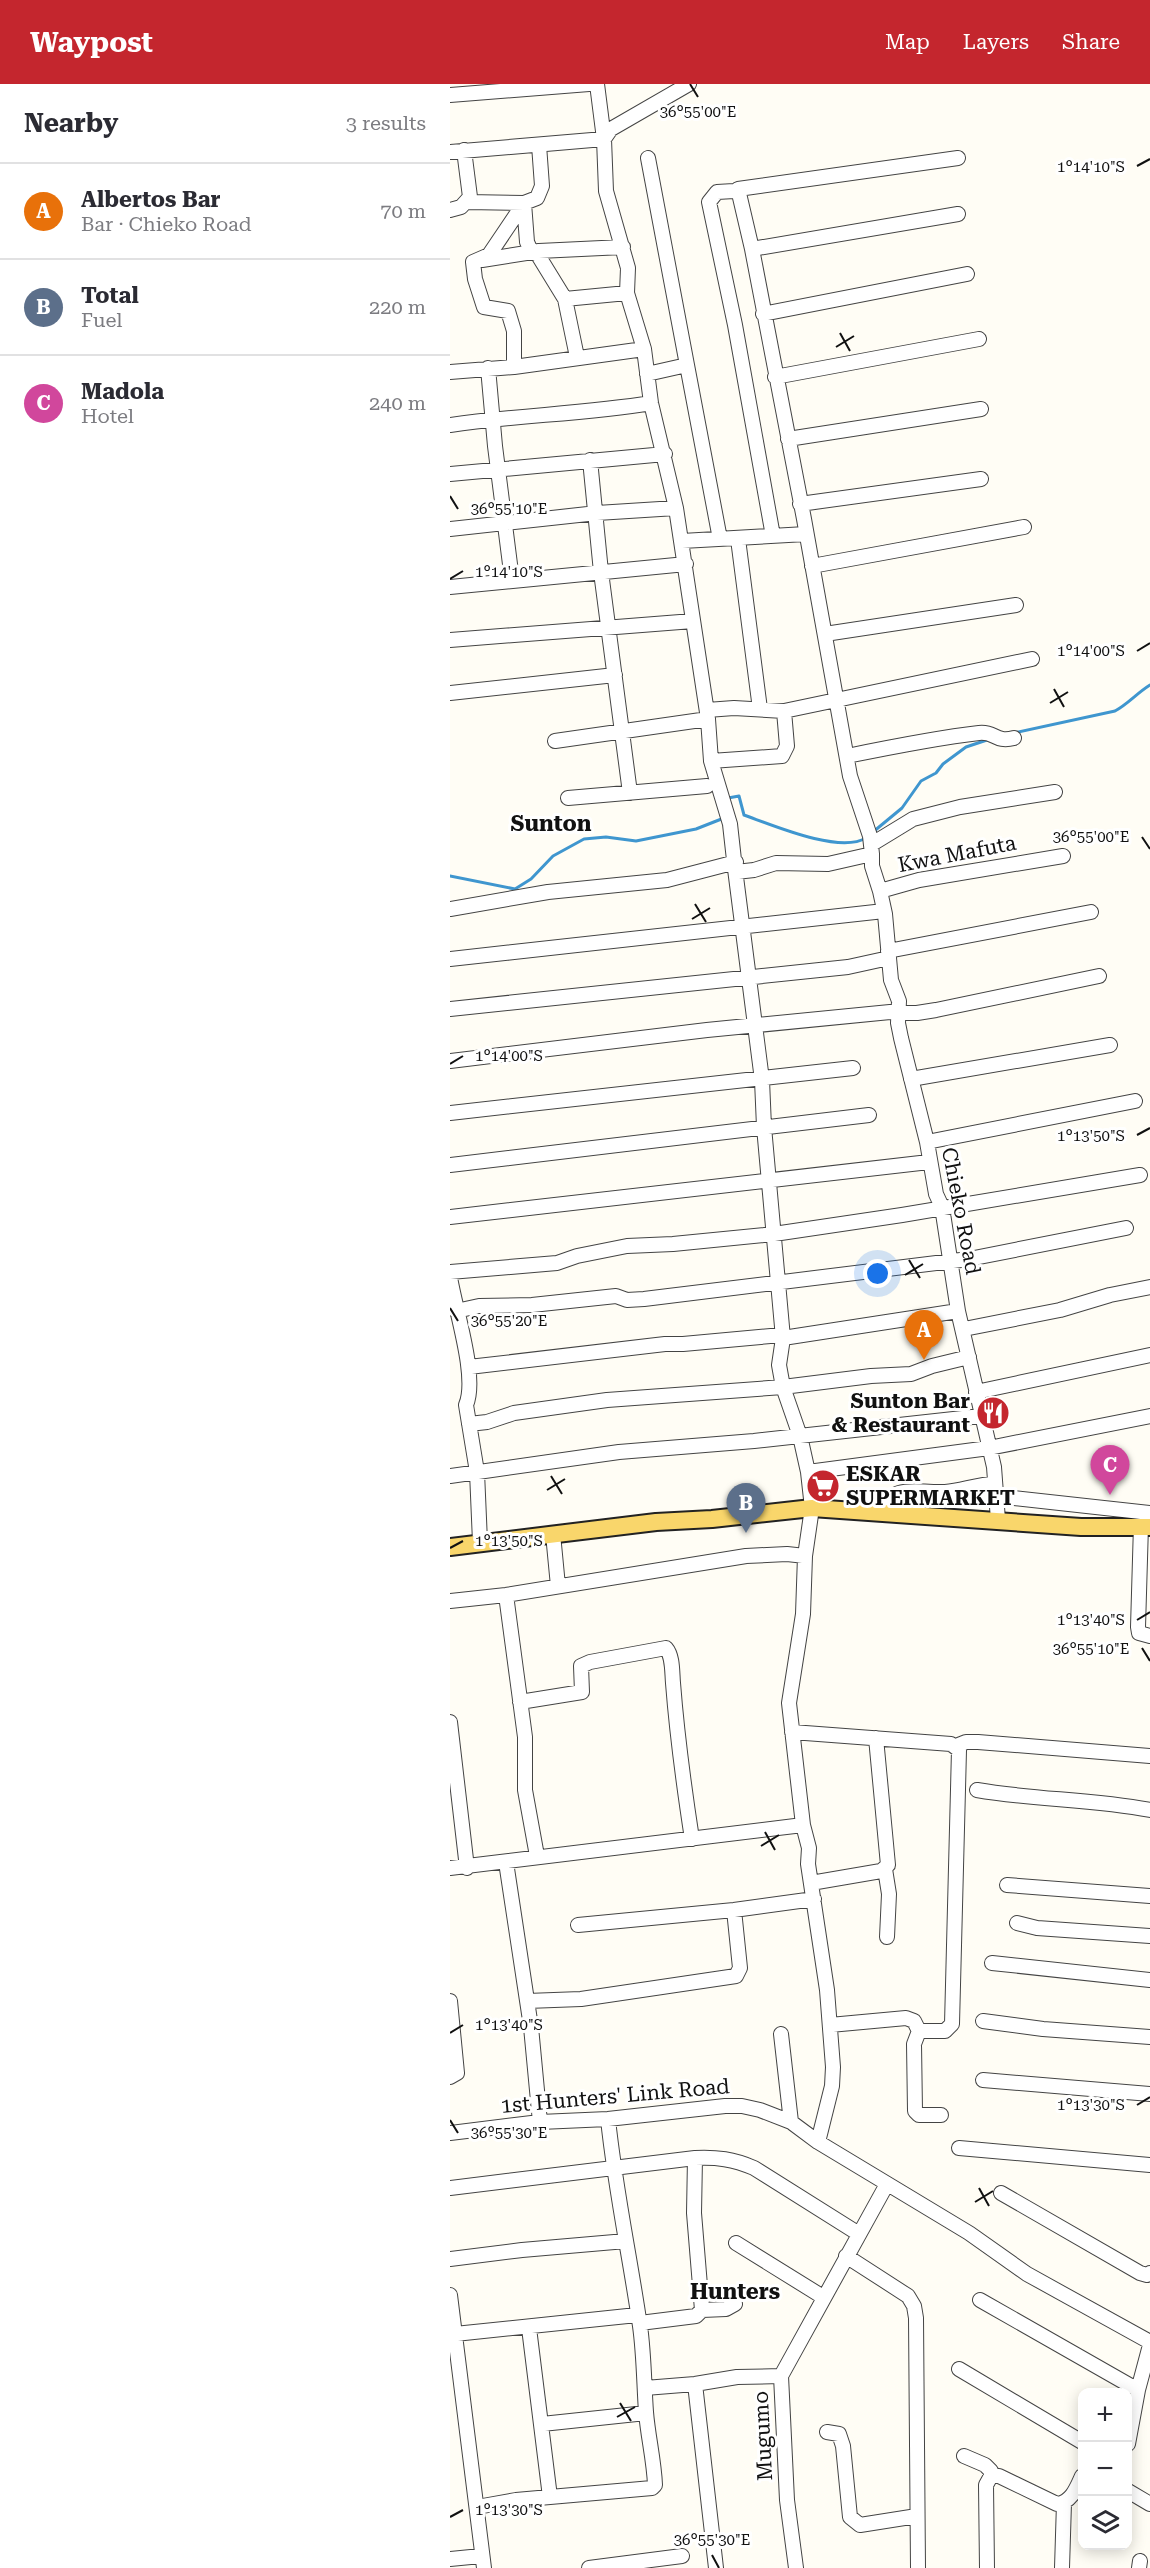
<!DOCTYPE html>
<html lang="en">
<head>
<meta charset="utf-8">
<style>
  body { margin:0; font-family:"Roboto Serif",serif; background:#f7f7f7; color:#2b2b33 }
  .controls { position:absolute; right:18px; bottom:18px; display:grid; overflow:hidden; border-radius:12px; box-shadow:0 3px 15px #0003 }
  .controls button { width:54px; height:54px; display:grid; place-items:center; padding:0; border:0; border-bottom:2px solid #e1e1e2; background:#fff; color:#2b2b33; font:30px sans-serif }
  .you { position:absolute; left:428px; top:1190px; width:21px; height:21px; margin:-15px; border:4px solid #fff; border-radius:50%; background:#1a73e8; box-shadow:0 0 0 9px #1a73e833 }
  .badge { display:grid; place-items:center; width:39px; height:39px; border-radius:50%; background:#c4262e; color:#fff; font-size:20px; font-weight:700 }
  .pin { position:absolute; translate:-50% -50px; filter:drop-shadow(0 2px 3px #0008) }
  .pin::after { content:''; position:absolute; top:32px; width:21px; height:18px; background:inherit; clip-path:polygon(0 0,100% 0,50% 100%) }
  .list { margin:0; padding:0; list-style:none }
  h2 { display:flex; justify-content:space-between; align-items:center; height:78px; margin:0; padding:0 24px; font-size:26px }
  h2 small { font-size:20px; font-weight:400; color:#7c7c81 }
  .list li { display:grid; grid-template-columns:39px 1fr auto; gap:18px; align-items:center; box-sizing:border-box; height:96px; padding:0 24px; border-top:2px solid #e1e1e2 }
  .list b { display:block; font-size:22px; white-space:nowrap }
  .list p { margin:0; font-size:20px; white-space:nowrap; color:#7c7c81 }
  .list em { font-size:20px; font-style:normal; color:#7c7c81 }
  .icon { flex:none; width:33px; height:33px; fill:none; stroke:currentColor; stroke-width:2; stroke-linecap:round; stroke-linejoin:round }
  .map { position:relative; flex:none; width:700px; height:2484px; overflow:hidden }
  header { display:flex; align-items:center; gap:36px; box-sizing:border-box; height:84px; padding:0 30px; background:#c4262e; color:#fff }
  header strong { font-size:28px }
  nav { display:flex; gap:33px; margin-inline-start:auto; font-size:21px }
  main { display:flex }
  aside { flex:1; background:#fff }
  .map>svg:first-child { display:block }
</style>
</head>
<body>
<header>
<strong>Waypost</strong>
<nav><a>Map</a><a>Layers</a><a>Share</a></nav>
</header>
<main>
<aside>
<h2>Nearby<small>3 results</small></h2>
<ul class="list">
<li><span class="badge" style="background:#e8710a">A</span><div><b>Albertos Bar</b><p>Bar · Chieko Road</p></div><em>70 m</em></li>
<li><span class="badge" style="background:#5c6f8a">B</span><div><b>Total</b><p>Fuel</p></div><em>220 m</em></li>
<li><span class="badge" style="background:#d1479c">C</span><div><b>Madola</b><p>Hotel</p></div><em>240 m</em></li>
</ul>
</aside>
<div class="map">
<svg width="700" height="2484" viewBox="0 0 700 2484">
  <rect width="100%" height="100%" fill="#fffdf5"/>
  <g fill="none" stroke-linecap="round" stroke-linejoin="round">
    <path stroke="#3f96cf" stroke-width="3" d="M564 649 665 627C678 620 687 609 700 601
      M278 714 289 712 294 731C322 741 389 770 416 754
      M423 748 452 724 471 697 486 689 493 680 516 663 540 655
      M0 792 65 805 81 795 103 772 134 755 156 753 186 757 246 745 274 734"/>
    <g stroke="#444" stroke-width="16">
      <path id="minor" d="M147 0 154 55 156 107 178 184 177 209 194 265 201 319 226 424 258 635 261 677 280 740 285 785 312 996 314 1043 333 1254 329 1281 333 1303 350 1352 358 1388 362 1424 355 1472 353 1530 339 1619 353 1741 359 1764 358 1780 377 1906 383 1983 382 2002 368 2058
        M0 11 139 0
        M0 68 154 55 161 45 239 0
        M284 107 267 108 259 118 285 241 323 452
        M17 118 74 119 77 158 81 167 88 171 115 215 127 273
        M0 126 11 123 20 113 14 66
        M302 165 508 130
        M32 176 89 167 173 163
        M115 215 177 209
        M313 230 517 190
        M237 281 270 455
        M64 283V247L58 227 34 223 25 195 23 178 39 171 74 119 87 114 92 102 89 61
        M38 284 45 362 62 496
        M0 288 64 283 194 265
        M197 290 237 281 198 74
        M325 293 529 255
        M0 341C67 331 135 330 201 319
        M338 355 531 325
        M140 376 151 488 180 709
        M0 390 215 370
        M350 420 531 395
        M0 445 147 429 226 424
        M288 455 310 625
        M232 457 356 450
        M362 482 574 443
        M0 503 236 480
        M375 550 566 521
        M0 556 243 537
        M0 609 165 591
        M257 626 284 624 334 627 582 575
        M105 657 258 635
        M397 672C441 663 485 654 529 649 545 647 545 659 564 654
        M261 677 332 672 337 662 334 627
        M118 714 257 702
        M422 760 463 735 510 723 605 708
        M422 770 420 752 400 692 354 435 302 165 288 105 508 74
        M286 788 304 786 326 779 378 780 422 770V782L430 807
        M0 825 98 808 217 796 286 778
        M438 867 641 828
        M0 875 434 827
        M0 925 398 883 439 874
        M0 977 257 946 440 928 467 929 486 926 649 892
        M461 995 660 961
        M0 1029 403 984
        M477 1058 685 1017
        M0 1081 419 1031
        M0 1133 479 1078
        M0 1188 107 1179 127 1172 177 1162 223 1160 324 1150 452 1131 690 1091
        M0 1193C5 1225 28 1293 16 1321L27 1388 30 1458
        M6 1227 29 1222 82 1221 166 1212 177 1216 194 1215 519 1175 676 1144
        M514 1245 610 1226 660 1211 700 1203
        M333 1254 508 1227
        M19 1283 215 1260H233L332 1251
        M526 1308 700 1271
        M19 1340 37 1338 64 1329 157 1316 333 1303 421 1292 461 1290 482 1282 519 1273
        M358 1388 539 1364 700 1332
        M0 1392 169 1368 304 1357 531 1332
        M546 1412 700 1429
        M423 1428C448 1399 462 1409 495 1408 512 1407 527 1400 545 1400
        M548 1436 544 1383 508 1227 492 1123 486 1110 477 1058 451 954 448 939 449 917 441 896 435 830 430 807 469 796 613 772
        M691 1441 688 1543 689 1549 700 1552
        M103 1450 108 1502
        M56 1511 75 1653V1706L87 1772
        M0 1517 56 1511 296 1472 337 1470 355 1472
        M70 1618 132 1608 131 1582 140 1578 216 1564C223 1572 222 1588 223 1599 227 1651 234 1703 242 1755
        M0 1638 17 1784
        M342 1648 501 1660 509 1666 502 1940 495 1947H469L464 1937 456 1934 380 1941
        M506 1662 516 1658H528L700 1672
        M527 1706C585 1716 643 1715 700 1726
        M56 1778 81 1943 90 2038
        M0 1784 353 1741
        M435 1785 439 1810 437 1853
        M361 1799 431 1787 438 1781 426 1654
        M557 1801 700 1812
        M567 1839 587 1844 700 1852
        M128 1841 284 1826 364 1815
        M542 1879 700 1896
        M0 1917 7 1989 0 1993
        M77 1917 131 1915 286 1892 290 1884 284 1826
        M533 1937 593 1945 700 1953
        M469 1947 464 1960 465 2027 469 2031H491
        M331 1950 341 2038
        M533 1996 700 2010
        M0 2049 90 2038 158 2035 275 2022H292L310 2026 341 2038 368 2058 519 2149 577 2190 700 2258
        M509 2064 700 2081
        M0 2104 245 2074C267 2073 283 2075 304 2084L409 2150
        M551 2109 690 2189 697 2191 700 2189
        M286 2159 373 2213
        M396 2172 458 2212 464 2222 466 2234 468 2484
        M0 2175 72 2166 176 2157
        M0 2211 34 2484
        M530 2216 688 2306
        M252 2226 276 2225 285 2220
        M190 2239 246 2232 252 2226 244 2129 245 2074
        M79 2244 100 2413
        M5 2250 187 2231
        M509 2285 632 2358
        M245 2300 266 2484
        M195 2304 245 2300 287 2293 331 2292
        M92 2340 196 2329
        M377 2348 389 2350 393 2362 400 2433 410 2441 467 2432
        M678 2360 688 2306 700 2261
        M514 2372 535 2381 541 2387V2392
        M678 2407 700 2420
        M27 2423 66 2416 202 2404 205 2401C204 2376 198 2353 196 2328 194 2300 194 2270 190 2242 180 2173 165 2104 158 2035
        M0 2475 31 2472
        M139 2484 232 2472
        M346 2484 337 2416 331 2292 437 2100
        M537 2484 536 2401 541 2392H549L607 2420C622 2418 627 2403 632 2392
        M612 2484 614 2419
        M689 2484 690 2477"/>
    </g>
    <g stroke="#222" stroke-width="20">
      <path id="major" d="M0 1463 206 1438 262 1435 362 1424 631 1443H700"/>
    </g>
    <use href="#minor" stroke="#fff" stroke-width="14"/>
    <use href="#major" stroke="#f9d66b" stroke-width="16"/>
  </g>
  <path fill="none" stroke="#111" stroke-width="2" d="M240 0 248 13M687 82 700 75M390 249 400 267M386 263 404 252M0 412 8 425M0 495 13 487M687 567 700 559M604 605 614 623M600 619 618 608M692 753 700 765M245 820 256 838M242 835 260 824M0 980 13 972M687 1051 700 1044M459 1176 470 1194M455 1191 473 1180M0 1224 8 1237M101 1392 112 1410M97 1406 115 1395M0 1464 13 1457M687 1536 700 1528M692 1564 700 1577M315 1748 325 1766M311 1762 329 1751M0 1949 13 1941M687 2021 700 2013M0 2036 8 2049M529 2104 539 2122M525 2118 543 2107M170 2319 181 2337M167 2333 185 2323M0 2433 13 2426M262 2471 269 2484"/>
  <defs>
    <g id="restaurant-disc" transform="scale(1.725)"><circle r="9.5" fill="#c4262e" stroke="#fff"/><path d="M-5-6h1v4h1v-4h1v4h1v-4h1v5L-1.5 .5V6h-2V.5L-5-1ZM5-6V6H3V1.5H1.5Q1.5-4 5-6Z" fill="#fff"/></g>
    <g id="supermarket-disc" transform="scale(1.725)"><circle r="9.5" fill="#c4262e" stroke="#fff"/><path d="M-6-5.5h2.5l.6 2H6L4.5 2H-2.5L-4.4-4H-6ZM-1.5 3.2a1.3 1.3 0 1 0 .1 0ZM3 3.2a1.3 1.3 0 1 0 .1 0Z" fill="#fff"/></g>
  </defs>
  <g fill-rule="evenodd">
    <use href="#restaurant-disc" x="543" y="1329"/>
    <use href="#supermarket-disc" x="373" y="1402"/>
  </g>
  <g text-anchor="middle" stroke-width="6" stroke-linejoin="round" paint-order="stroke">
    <g font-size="21" fill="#111" stroke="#fff">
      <text transform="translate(507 770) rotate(-11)" y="7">Kwa Mafuta</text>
      <text transform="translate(511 1127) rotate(79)" y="7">Chieko Road</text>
      <text transform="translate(165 2012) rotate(-5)" y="7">1st Hunters' Link Road</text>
      <text transform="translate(313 2352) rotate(-93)" y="7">Mugumo</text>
    </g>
    <g font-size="21" font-weight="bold" fill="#111" stroke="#fff" text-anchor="end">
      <text x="520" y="1324">Sunton Bar<tspan x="520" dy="24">&amp; Restaurant</tspan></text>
      <text x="396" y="1397" text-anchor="start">ESKAR<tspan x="396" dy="24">SUPERMARKET</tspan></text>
    </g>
    <g font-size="22" font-weight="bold" fill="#111" stroke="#fff">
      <text x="101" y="747">Sunton</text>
      <text x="285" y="2215">Hunters</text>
    </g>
  </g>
  <g font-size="15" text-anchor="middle" fill="#111" stroke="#fff" stroke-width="6" stroke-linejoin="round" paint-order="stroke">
    <text x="248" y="33">36°55'00"E</text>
    <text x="641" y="88">1°14'10"S</text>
    <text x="59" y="430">36°55'10"E</text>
    <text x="59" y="493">1°14'10"S</text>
    <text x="641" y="572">1°14'00"S</text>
    <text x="641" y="758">36°55'00"E</text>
    <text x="59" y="977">1°14'00"S</text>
    <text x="641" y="1057">1°13'50"S</text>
    <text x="59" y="1242">36°55'20"E</text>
    <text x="59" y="1462">1°13'50"S</text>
    <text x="641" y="1541">1°13'40"S</text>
    <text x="641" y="1570">36°55'10"E</text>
    <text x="59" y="1946">1°13'40"S</text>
    <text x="641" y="2026">1°13'30"S</text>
    <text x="59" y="2054">36°55'30"E</text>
    <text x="59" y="2431">1°13'30"S</text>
    <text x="262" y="2461">36°55'30"E</text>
  </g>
</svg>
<div class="controls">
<button>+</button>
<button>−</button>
<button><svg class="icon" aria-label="layers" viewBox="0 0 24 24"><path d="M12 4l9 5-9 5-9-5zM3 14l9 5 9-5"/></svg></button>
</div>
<div class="you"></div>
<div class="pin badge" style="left:474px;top:1276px;background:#e8710a">A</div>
<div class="pin badge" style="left:296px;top:1449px;background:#5c6f8a">B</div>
<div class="pin badge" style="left:660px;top:1411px;background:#d1479c">C</div>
</div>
</main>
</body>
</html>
